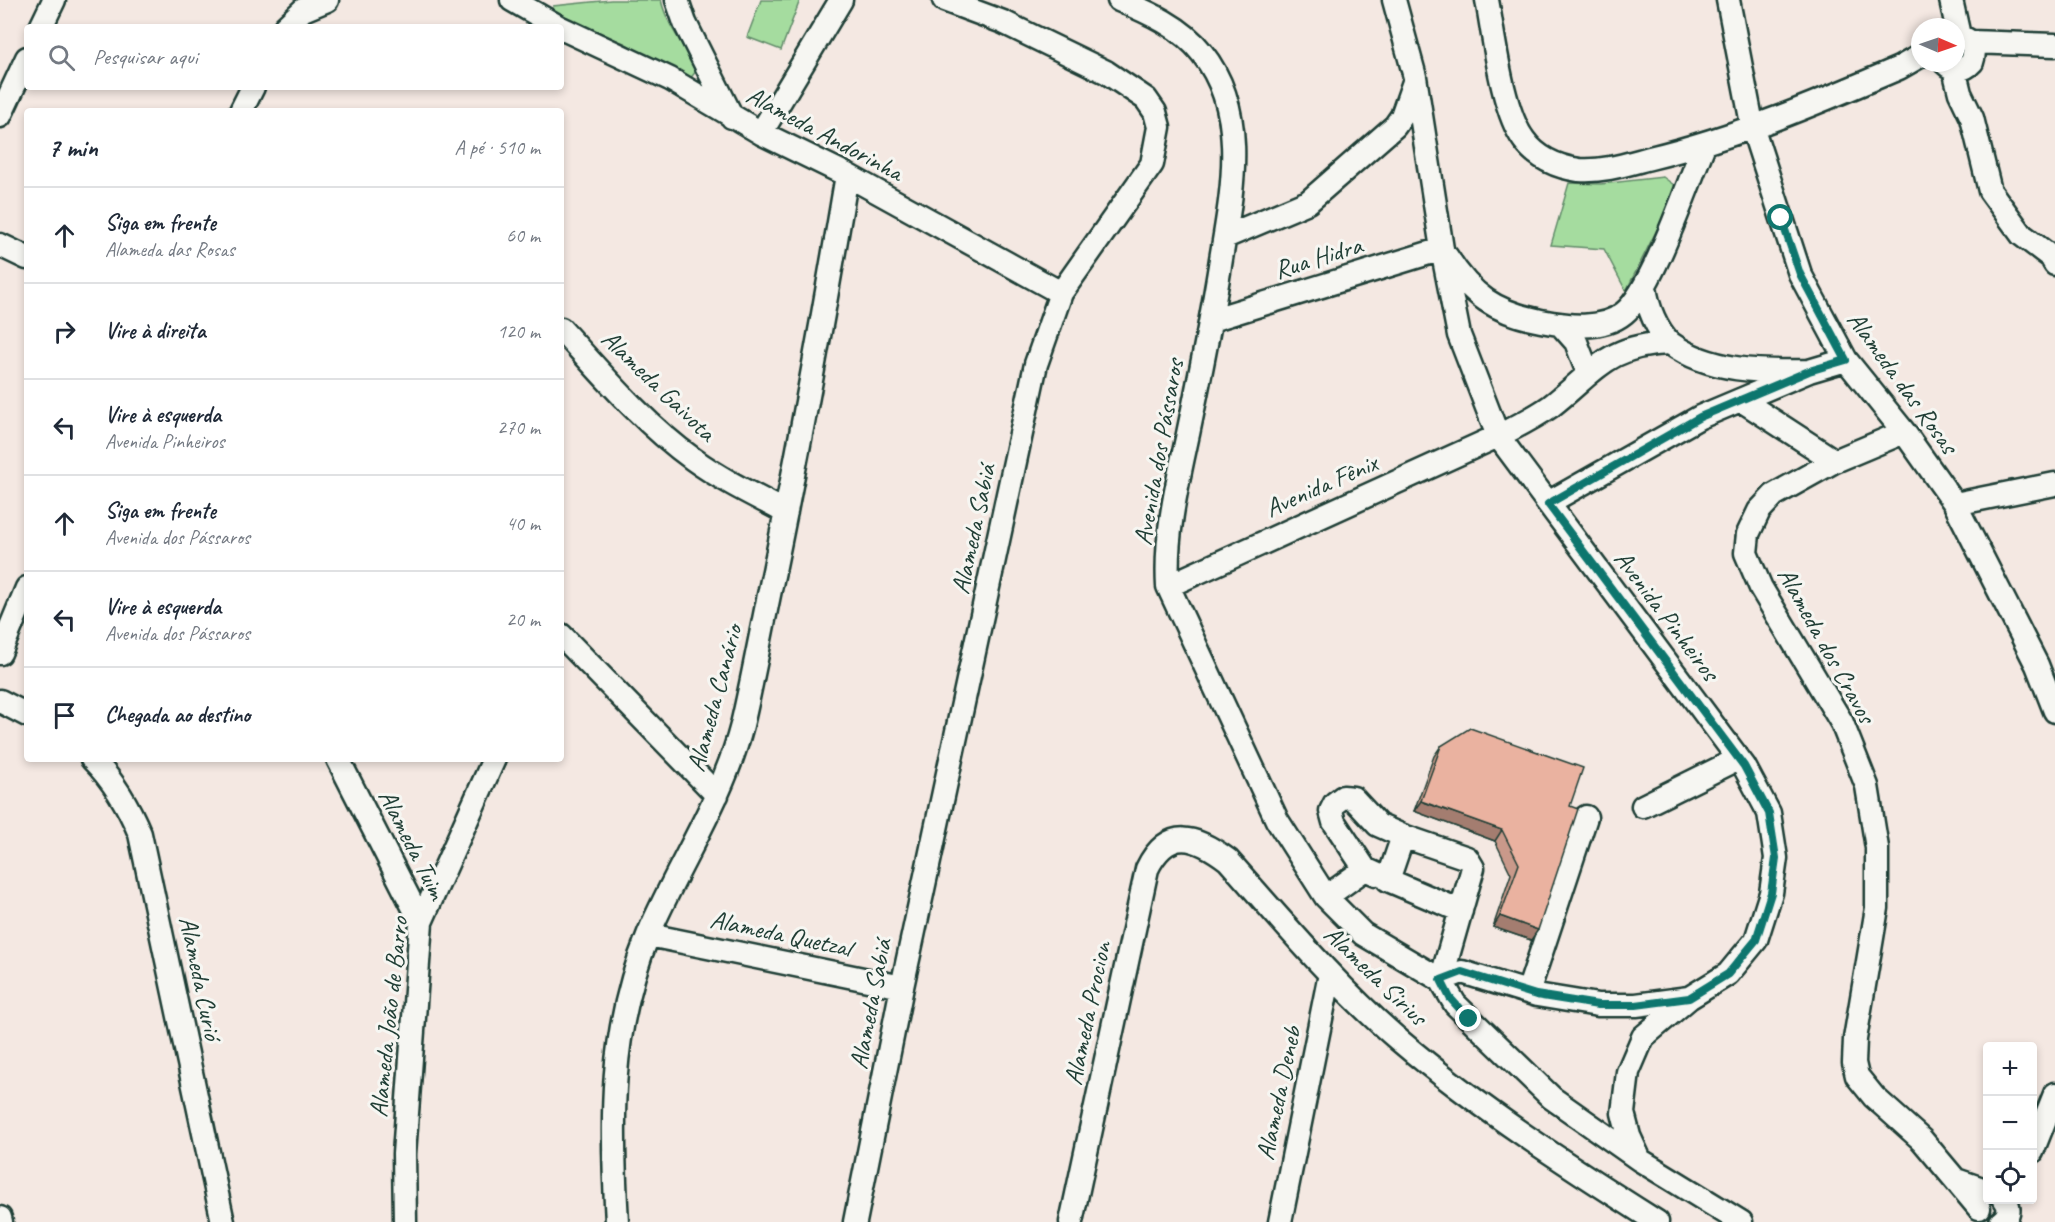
<!DOCTYPE html>
<html lang="pt">
<head>
<meta charset="utf-8">
<style>
  body { margin:0; font-family:Caveat,sans-serif; background:#f6f6f7; color:#1f2937 }
  .controls { position:absolute; right:18px; bottom:18px; display:grid; overflow:hidden; border-radius:6px; box-shadow:0 3px 9px #0003 }
  .controls button { width:54px; height:54px; display:grid; place-items:center; padding:0; border:0; border-bottom:2px solid #e0e1e3; background:#fff; color:#1f2937; font:30px sans-serif }
  .compass { position:absolute; left:1911px; top:18px; width:54px; height:54px; border-radius:50%; background:#fff; box-shadow:0 3px 9px #0003; rotate:92deg }
  .stop { position:absolute; width:18px; height:18px; margin:-14px; border:4px solid #0f766e; border-radius:50%; background:#fff }
  .stop.end { background:#0f766e; border-color:#fff; box-shadow:0 2px 6px #0008 }
  .list { margin:0; padding:0; list-style:none }
  h2 { display:flex; justify-content:space-between; align-items:center; height:78px; margin:0; padding:0 24px; font-size:26px }
  h2 small { font-size:20px; font-weight:400; color:#747a83 }
  .list li { display:grid; grid-template-columns:39px 1fr auto; gap:18px; align-items:center; box-sizing:border-box; height:96px; padding:0 24px; border-top:2px solid #e0e1e3 }
  .list b { display:block; font-size:22px; white-space:nowrap }
  .list p { margin:0; font-size:20px; white-space:nowrap; color:#747a83 }
  .list em { font-size:20px; font-style:normal; color:#747a83 }
  .icon { flex:none; width:33px; height:33px; fill:none; stroke:currentColor; stroke-width:2; stroke-linecap:round; stroke-linejoin:round }
  .map { position:relative; flex:none; width:2055px; height:1222px; overflow:hidden }
  .search { position:absolute; background:#fff; box-shadow:0 3px 9px #0003; left:24px; top:24px; width:540px; height:66px; display:flex; align-items:center; gap:15px; box-sizing:border-box; padding:0 21px; border-radius:6px; color:#747a83; font-size:22px }
  .panel { position:absolute; background:#fff; box-shadow:0 3px 9px #0003; left:24px; top:108px; width:540px; height:654px; border-radius:6px }
  .map>svg:first-child { display:block }
</style>
</head>
<body>
<div class="map">
<svg width="2055" height="1222" viewBox="0 0 2055 1222">
  <rect width="100%" height="100%" fill="#f4e8e2"/>
  <filter id="ink" filterUnits="userSpaceOnUse"><feTurbulence type="fractalNoise" baseFrequency=".0167" numOctaves="2"/><feDisplacementMap in="SourceGraphic" scale="12" xChannelSelector="R" yChannelSelector="G"/><feConvolveMatrix kernelMatrix="1 2 1 2 8 2 1 2 1" color-interpolation-filters="sRGB"/></filter>
  <g filter="url(#ink)">
    <path fill="#a5dc9f" stroke="#628c6a" stroke-width="1.5" d="M611 0H661C667 26 685 47 697 70L689 80 624 43 555 17 553 6Z
      M761 0H800L781 50 747 37Z
      M1663 177 1678 188 1626 291 1604 249 1551 245 1569 183 1601 184Z"/>
    <g fill="none" stroke-linecap="round" stroke-linejoin="round">
      <g stroke="#1f3d34" stroke-width="27">
        <path id="minor" d="M512 0 559 27
          M677 0 685 23 732 117
          M1119 0C1148 12 1182 27 1202 53 1249 112 1232 192 1221 259 1212 318 1200 376 1188 434 1177 485 1165 534 1168 586L1277 820 1326 897 1363 934 1441 980 1455 1004 1552 1098 1640 1160 1741 1222
          M1394 0 1415 77 1442 249 1459 335 1498 436 1744 766 1769 813 1776 858 1771 893 1756 940 1728 974 1689 998 1636 1005H1598L1537 995 1462 972 1441 980
          M1487 0C1494 37 1502 111 1524 140 1537 158 1557 167 1579 170 1603 172 1627 164 1650 158 1737 137 1817 103 1899 68L1920 56
          M1728 0 1753 129 1800 274 1846 360 1904 432 1955 504 2037 665 2055 711
          M1951 0 1959 36
          M41 27 54 0
          M285 27 303 10 327 0
          M561 28 670 79 761 133 847 175 1061 293
          M1971 42 2055 45
          M1945 63C1954 72 1964 71 1972 62 1977 48 1971 37 1956 37
          M1954 69 1960 93 1972 118 1990 191 2022 235 2051 257 2055 264
          M241 111 253 87
          M0 116 27 58
          M761 133 841 0
          M1225 237 1308 202 1395 126 1402 116 1414 82
          M0 245 27 258
          M1447 257C1472 296 1495 312 1541 321 1567 326 1602 331 1624 313 1652 291 1688 183 1704 145
          M1645 287C1648 309 1655 327 1670 343
          M1211 320 1442 249
          M1560 324 1576 342 1588 373
          M561 329C602 374 644 424 693 459 722 480 755 496 786 512
          M1741 400 1835 461
          M1904 432 1835 461 1774 495 1759 511 1748 534 1746 553 1761 588 1842 723 1867 786 1877 848V908L1855 1039 1854 1063 1857 1076 1874 1097 1922 1140 1979 1208
          M1548 503 1700 417 1809 371 1846 360
          M1955 504 2055 484
          M1168 586 1498 436C1516 427 1534 418 1551 406 1596 371 1607 345 1670 343 1710 372 1762 372 1809 371
          M561 635 717 795
          M0 653 27 588
          M0 701 27 715
          M92 759C114 781 128 805 140 834L223 1222
          M338 759 421 922
          M1643 806 1738 759
          M1365 869 1334 822 1331 811 1335 803 1343 797 1353 798 1378 825 1403 836
          M1326 897 1365 869 1376 874
          M649 935 902 987
          M1441 980 1473 868 1467 858 1403 836 1388 880 1461 911
          M1528 992 1586 817
          M2032 1152 2055 1094
          M1640 1160 1629 1136 1623 1113 1628 1072 1643 1037 1689 998
          M1959 1181 1988 1191
          M0 1218 1 1222
          M405 1222 404 1154 421 922 494 759
          M617 1222C611 1121 609 1029 649 933 679 863 723 799 742 725 754 674 763 622 774 571 801 439 825 307 847 175
          M855 1222 902 987 1036 364 1061 293 1152 164 1159 127 1155 112 1146 99 1106 72 1003 22 944 0
          M1071 1222 1147 869C1168 826 1196 836 1228 860 1283 922 1337 987 1400 1041 1480 1109 1569 1166 1657 1222
          M1280 1222 1330 974
          M2001 1222C2009 1216 2011 1208 2005 1200"/>
      </g>
      <use href="#minor" stroke="#f6f6f2" stroke-width="22"/>
    </g>
    <path fill="#c9998a" stroke="#1f3d34" stroke-width="1.5" d="M1441 746 1570 806 1531 940 1493 927 1511 874 1495 841 1414 811 1434 756Z"/>
    <path fill="#a47d70" stroke="#1f3d34" stroke-width="1.5" d="M1421 801 1502 830 1495 841 1414 811Z
      M1500 916 1538 930 1531 940 1493 927Z"/>
    <path fill="#eab2a0" stroke="#1f3d34" stroke-width="1.5" d="M1470 728 1583 768 1570 806 1578 809 1538 930 1500 916 1519 864 1502 830 1421 801 1441 746Z"/>
  </g>
  <g fill="none" stroke-linecap="round" stroke-linejoin="round" filter="url(#ink)">
    <path stroke="#0f766e" stroke-width="8" d="M1469 1019 1450 998 1441 980 1462 972 1536 995 1598 1005H1636L1689 998 1728 974 1756 940 1771 893 1776 858 1769 813 1744 766 1548 504 1700 417 1809 371 1846 360 1800 274 1781 218"/>
  </g>
  <g text-anchor="middle" stroke-width="6" stroke-linejoin="round" paint-order="stroke">
    <g font-size="26" fill="#1f3d34" stroke="#f6f6f2">
      <text transform="translate(825 133) rotate(28)" y="9">Alameda Andorinha</text>
      <text transform="translate(1318 257) rotate(-17)" y="9">Rua Hidra</text>
      <text transform="translate(1903 382) rotate(54)" y="9">Alameda das Rosas</text>
      <text transform="translate(659 385) rotate(44)" y="9">Alameda Gaivota</text>
      <text transform="translate(1158 452) rotate(-80)" y="9">Avenida dos Pássaros</text>
      <text transform="translate(1321 485) rotate(-24)" y="9">Avenida Fênix</text>
      <text transform="translate(973 529) rotate(-78)" y="9">Alameda Sabiá</text>
      <text transform="translate(1667 615) rotate(53)" y="9">Avenida Pinheiros</text>
      <text transform="translate(1827 645) rotate(61)" y="9">Alameda dos Cravos</text>
      <text transform="translate(714 698) rotate(-75)" y="9">Alameda Canário</text>
      <text transform="translate(413 844) rotate(63)" y="9">Alameda Tuim</text>
      <text transform="translate(781 933) rotate(12)" y="9">Alameda Quetzal</text>
      <text transform="translate(1376 975) rotate(44)" y="9">Alameda Sirius</text>
      <text transform="translate(201 978) rotate(78)" y="9">Alameda Curió</text>
      <text transform="translate(870 1004) rotate(-79)" y="9">Alameda Sabiá</text>
      <text transform="translate(1087 1013) rotate(-78)" y="9">Alameda Procion</text>
      <text transform="translate(388 1017) rotate(-84)" y="9">Alameda João de Barro</text>
      <text transform="translate(1278 1093) rotate(-78)" y="9">Alameda Deneb</text>
    </g>
  </g>
</svg>
<div class="controls">
<button>+</button>
<button>−</button>
<button><svg class="icon" aria-label="locate" viewBox="0 0 24 24"><circle cx="12" cy="12" r="6"/><path d="M12 2v4M12 18v4M2 12h4M18 12h4"/></svg></button>
</div>
<svg class="compass" viewBox="-18 -18 36 36"><path d="M0-13l5 13h-10z" fill="#e53935"/><path d="M0 13l5-13h-10z" fill="#747a83"/></svg>
<div class="stop" style="left:1781px;top:218px"></div>
<div class="stop end" style="left:1469px;top:1019px"></div>
<div class="search"><svg class="icon" aria-label="search" viewBox="0 0 24 24"><circle cx="10" cy="10" r="6"/><path d="M15 15l6 6"/></svg>Pesquisar aqui</div>
<section class="panel">
<h2>7 min<small>A pé · 510 m</small></h2>
<ul class="list">
<li><svg class="icon" aria-label="ahead" viewBox="0 0 24 24"><path d="M12 20V5M6 11l6-6 6 6"/></svg><div><b>Siga em frente</b><p>Alameda das Rosas</p></div><em>60 m</em></li>
<li><svg class="icon" aria-label="right" viewBox="0 0 24 24"><path d="M7 20v-9h11M14 6l5 5-5 5"/></svg><div><b>Vire à direita</b></div><em>120 m</em></li>
<li><svg class="icon" aria-label="left" viewBox="0 0 24 24"><path d="M17 20v-9H6M10 6l-5 5 5 5"/></svg><div><b>Vire à esquerda</b><p>Avenida Pinheiros</p></div><em>270 m</em></li>
<li><svg class="icon" aria-label="ahead" viewBox="0 0 24 24"><path d="M12 20V5M6 11l6-6 6 6"/></svg><div><b>Siga em frente</b><p>Avenida dos Pássaros</p></div><em>40 m</em></li>
<li><svg class="icon" aria-label="left" viewBox="0 0 24 24"><path d="M17 20v-9H6M10 6l-5 5 5 5"/></svg><div><b>Vire à esquerda</b><p>Avenida dos Pássaros</p></div><em>20 m</em></li>
<li><svg class="icon" aria-label="arrive" viewBox="0 0 24 24"><path d="M6 21V4h12l-3 4 3 4H6"/></svg><div><b>Chegada ao destino</b></div></li>
</ul>
</section>
</div>
</body>
</html>
